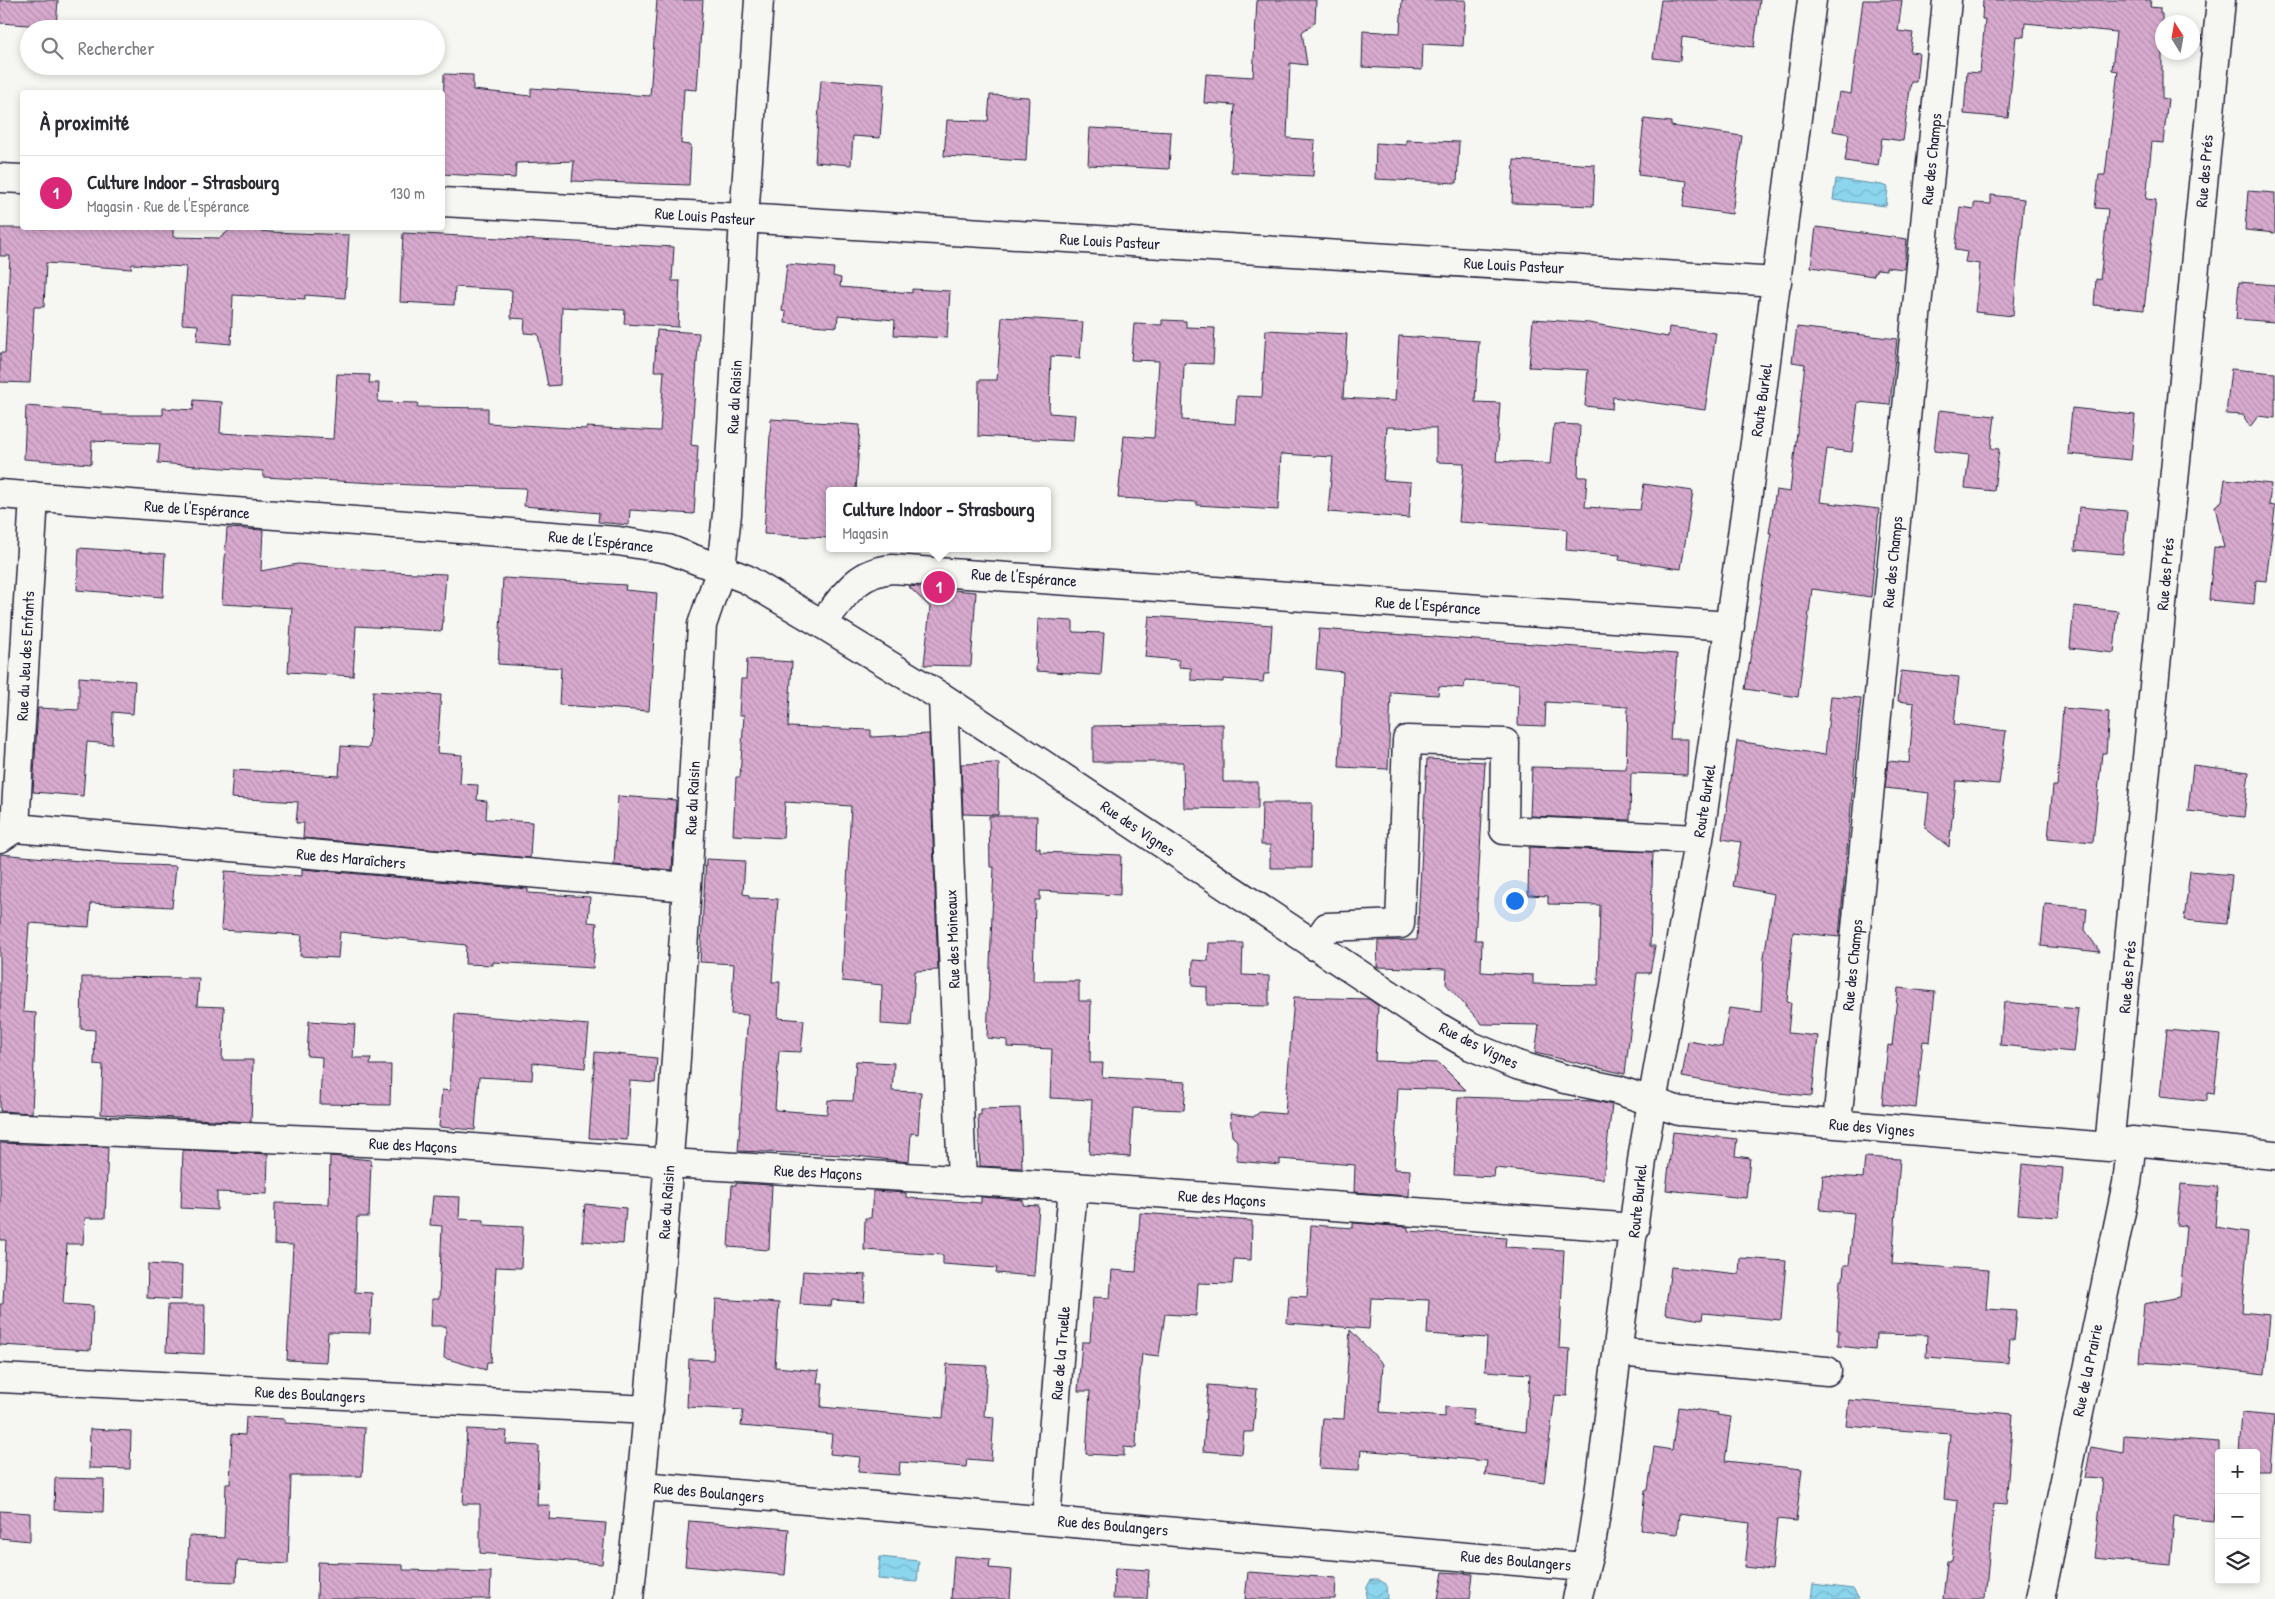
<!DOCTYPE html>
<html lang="fr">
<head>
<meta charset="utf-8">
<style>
  body { margin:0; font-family:"Patrick Hand",sans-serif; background:#f7f7f7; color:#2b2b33 }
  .controls { position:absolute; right:15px; bottom:15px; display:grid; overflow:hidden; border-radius:5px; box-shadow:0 2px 8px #0003 }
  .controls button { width:45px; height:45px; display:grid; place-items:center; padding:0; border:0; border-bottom:1px solid #e1e1e2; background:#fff; color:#2b2b33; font:25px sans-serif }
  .compass { position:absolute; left:2155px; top:15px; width:45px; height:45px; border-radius:50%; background:#fff; box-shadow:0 2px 8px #0003; rotate:349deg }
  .you { position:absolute; left:1514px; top:900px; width:18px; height:18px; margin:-12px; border:4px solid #fff; border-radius:50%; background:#1a73e8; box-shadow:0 0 0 8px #1a73e833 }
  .badge { display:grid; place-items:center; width:32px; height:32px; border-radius:50%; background:#db2777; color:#fff; font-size:16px; font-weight:700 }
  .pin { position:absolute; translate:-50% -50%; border:2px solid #fff; box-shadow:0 1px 5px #0006 }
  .popup { position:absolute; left:826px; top:487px; width:225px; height:65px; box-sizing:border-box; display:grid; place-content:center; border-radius:5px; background:#fff; filter:drop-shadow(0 1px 4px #0005); font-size:16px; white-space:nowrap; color:#7c7c81 }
  .popup b { font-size:19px; color:#2b2b33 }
  .popup::after { content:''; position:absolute; left:50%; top:100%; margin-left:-10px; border:10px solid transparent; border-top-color:#fff }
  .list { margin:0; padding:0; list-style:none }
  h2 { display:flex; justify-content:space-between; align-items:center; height:65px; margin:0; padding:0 20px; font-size:21px }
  h2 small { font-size:16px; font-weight:400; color:#7c7c81 }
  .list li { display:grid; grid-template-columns:32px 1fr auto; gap:15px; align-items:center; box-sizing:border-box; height:75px; padding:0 20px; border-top:1px solid #e1e1e2 }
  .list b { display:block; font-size:19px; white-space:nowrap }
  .list p { margin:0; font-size:16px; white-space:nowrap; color:#7c7c81 }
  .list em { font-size:16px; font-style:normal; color:#7c7c81 }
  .icon { flex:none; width:28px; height:28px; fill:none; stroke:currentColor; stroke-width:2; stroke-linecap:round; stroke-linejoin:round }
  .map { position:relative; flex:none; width:2275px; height:1599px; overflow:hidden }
  .search { position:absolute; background:#fff; box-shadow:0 2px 8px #0003; left:20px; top:20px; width:425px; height:55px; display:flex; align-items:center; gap:12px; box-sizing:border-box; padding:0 18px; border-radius:28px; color:#7c7c81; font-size:19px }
  .panel { position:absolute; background:#fff; box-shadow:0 2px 8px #0003; left:20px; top:90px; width:425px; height:140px; border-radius:5px }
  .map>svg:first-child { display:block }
</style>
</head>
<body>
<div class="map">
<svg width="2275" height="1599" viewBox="0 0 2275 1599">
  <defs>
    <pattern id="water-waves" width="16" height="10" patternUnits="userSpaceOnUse" patternTransform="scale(1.25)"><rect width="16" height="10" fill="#8bd5ed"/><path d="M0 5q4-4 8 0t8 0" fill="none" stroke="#78b7cc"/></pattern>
    <pattern id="building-back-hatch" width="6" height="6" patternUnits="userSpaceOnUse" patternTransform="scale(1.25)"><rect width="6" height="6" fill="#d7aace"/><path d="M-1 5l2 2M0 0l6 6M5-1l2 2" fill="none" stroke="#b892b2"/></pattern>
  </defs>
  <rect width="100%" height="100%" fill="#f6f6f2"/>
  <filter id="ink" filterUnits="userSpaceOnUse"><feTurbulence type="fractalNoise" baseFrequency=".02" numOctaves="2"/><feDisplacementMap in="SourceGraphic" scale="10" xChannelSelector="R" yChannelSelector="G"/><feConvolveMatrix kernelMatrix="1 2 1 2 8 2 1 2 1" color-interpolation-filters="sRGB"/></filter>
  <g filter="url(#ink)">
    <path fill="url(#water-waves)" stroke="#618da6" d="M1836 179 1882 185 1888 187 1886 206 1833 200Z
      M880 1557 919 1561 917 1582 878 1579Z
      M1371 1580H1379L1386 1584 1387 1599H1366L1367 1587Z
      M1813 1584 1853 1589 1859 1599H1811Z"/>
    <path fill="url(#building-back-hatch)" stroke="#22223b" d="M0 0H58L56 27 0 23Z
      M657 0H703L697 90 684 89 681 144 691 145 689 185 572 181 574 161 516 163 515 178 442 174 444 74 473 75V90L531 96V88L650 96Z
      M1257 0H1316L1315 22 1302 32 1307 65 1290 63 1287 138 1315 140 1313 176 1231 172 1235 105 1204 103 1206 74 1253 77Z
      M1402 0H1466L1463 46 1423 44 1422 70 1362 67 1363 31 1400 33Z
      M1661 0H1760L1754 47 1682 37 1680 61 1653 58Z
      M1863 0H1902L1898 31 1913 33 1910 52 1919 53 1916 82H1911L1903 141 1882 138 1878 166 1845 161 1849 134 1833 131 1839 92 1851 94Z
      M1983 0H2151L2150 7 2160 8V13L2162 14V98L2168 99 2163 143 2152 142 2146 199 2156 200 2144 310 2094 305 2096 279 2100 280 2108 209 2095 208 2099 175H2105L2118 71 2112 70 2116 32 2025 23 2024 37 2016 36 2008 118 1964 114 1967 72 1980 73 1985 19H1982Z
      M821 80 884 84 880 138 853 136 851 165 815 162Z
      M990 95 1029 97 1026 161 944 156 947 120 988 121Z
      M1644 119 1671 122V126L1742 136 1732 214 1683 207 1687 181 1638 175Z
      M1090 128 1171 132 1169 169 1088 165Z
      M1406 140 1459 142 1457 183 1375 179 1376 143 1406 145Z
      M1514 160 1595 165 1593 206 1512 203Z
      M2248 191 2275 193V233L2245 230Z
      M1991 195 2024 199 2013 316 1975 312 1980 264 1965 262 1967 252 1955 250 1960 207 1974 209V203L1991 204Z
      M1816 227 1907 239 1904 269 1886 267V270L1877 269 1873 276 1811 267Z
      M0 228H173V237L220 238 232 228 270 232 349 235 345 298 305 295V299L233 295 231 344 197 341 198 325 182 324 186 267 132 264 131 269 46 263 44 307H34L30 383 0 382V353H5L10 256H0Z
      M403 233 674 247 672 281H680L678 327 624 324 625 310 562 307 560 385 548 386 538 334 524 333 525 319 511 318 512 290 455 287 454 305 400 302Z
      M787 264 834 268 833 276 841 278 840 287 912 293V289L950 291 947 338 894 335 895 320 838 315 837 327 785 323 786 312 782 311Z
      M2239 282 2275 285V322L2236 319Z
      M1002 317 1083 322 1080 358 1051 356 1049 413 1075 415 1073 441 978 436 979 380H997Z
      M1533 319 1589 323 1668 337 1669 327 1716 333 1705 410 1613 397 1612 409 1585 406 1588 370 1529 367Z
      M1162 320 1186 321V327L1215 328 1213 364 1184 363 1182 420 1235 424 1237 396 1262 397 1266 330 1347 334 1343 398 1395 401 1399 336 1479 341 1475 402 1500 403 1496 461 1550 464 1554 424 1580 425 1578 477H1587L1585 507 1640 510 1644 484 1693 491 1681 569 1619 560 1620 555 1566 550 1567 529 1459 522 1464 463 1436 462V428L1387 427 1383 480 1411 482 1409 518 1328 512 1333 457 1281 454 1278 510 1197 505V502L1118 498 1124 436 1154 438 1159 361 1131 360 1134 324 1162 325Z
      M1797 327 1897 339 1890 405 1858 402 1852 452 1827 449 1820 502 1879 509 1871 597 1812 589 1798 697 1745 689 1771 533H1769L1776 490 1790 492 1805 364 1792 362Z
      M657 330 699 333 691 445 698 446 694 514 630 510 629 525 598 522 599 513 524 506 526 488 413 485 263 477V471L158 463 160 444 92 441 91 464 24 459 26 406 102 412V415H163V408L193 410 194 400 222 402 220 433 333 439 337 374 370 375 369 383H379L378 402 418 403 417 407 488 408V423L586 429V427L660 431 664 371H654Z
      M2231 369 2275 373V418L2258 416 2250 427 2243 415 2226 414Z
      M2072 408 2135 415 2131 460 2068 454Z
      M1939 410 1995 416 1991 448 1999 449 1994 491 1965 488 1969 455 1934 451Z
      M771 419 860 425 856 491H830V538L764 534Z
      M2225 479 2271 484 2269 505 2275 506V509L2266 581 2256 580 2254 604 2209 600 2214 547 2224 548 2215 506 2222 501Z
      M2079 507 2127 511 2123 554 2075 550Z
      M227 528 263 530 261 571 298 564 389 572 446 574 442 631 356 626 353 676 288 672 292 608 222 604Z
      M79 548 165 554 163 597 77 590Z
      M503 578 626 585 625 590 657 593 649 711 559 705 561 668 498 664Z
      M908 586 976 592 971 666 924 665 930 607Z
      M2074 606 2118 611 2114 653 2070 648Z
      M1149 616 1272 625 1269 674H1264L1263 682 1223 679V682L1191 680V668L1179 667V660L1145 657Z
      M1038 619 1073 621V632L1104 633 1101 675 1036 671Z
      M1319 629 1677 654 1670 739H1688L1687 775 1631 773 1630 820 1530 816 1532 767 1626 769 1628 707 1546 702 1545 726 1518 725 1519 684 1465 680 1464 688 1439 686 1438 695 1391 692 1388 769 1339 767 1343 672 1316 669Z
      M747 659 792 662 788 727 871 730V737L929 734 938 970 915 971 911 1026 881 1024 882 985 842 981 851 806 785 802 783 838 733 835 736 777H740L744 715H739L741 679H746Z
      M1901 671 1959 677 1954 724 2006 731 1999 784 1956 781 1949 847 1925 828 1929 793 1885 788 1888 761 1909 763 1914 703 1898 701Z
      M79 677 135 681 133 714 113 712 112 744 87 742 83 796 33 792 38 708 79 710Z
      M373 691 441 695 437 753 462 755 460 784 478 785 477 800 487 801 486 819 532 822 530 858 303 838 304 823H296L298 802 231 798 233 770 339 776 341 746 369 748Z
      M1831 696 1861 698 1839 937 1793 932 1787 1002 1791 1003 1788 1033 1818 1036 1812 1096 1766 1092 1682 1077 1688 1041 1722 1047 1729 1008 1761 1012 1764 957 1774 894 1733 886 1741 842 1722 839 1737 741 1825 755Z
      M2063 708 2109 712 2106 753H2102L2093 842 2048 838 2053 786H2057Z
      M1223 724V782H1258V809L1184 808 1183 762H1093V726Z
      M1427 759 1485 762 1475 940H1482L1481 972 1533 975V984L1598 985 1600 905 1548 904V896L1528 895 1529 847 1653 852 1650 946H1655L1650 973H1637L1625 1074 1535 1053 1539 1025 1482 1024 1446 984 1447 969 1377 967 1378 941 1417 940Z
      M999 763 998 815 963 814 961 764Z
      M2193 765 2249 772 2244 817 2188 811Z
      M618 796 676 800 672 870 614 865Z
      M1262 803H1312L1311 868H1270V845H1261Z
      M989 816H1037L1036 848H1040V852L1121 855 1120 895 1040 891V900H1035L1033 981H1079V1001H1091L1090 1063H1103L1102 1077 1186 1082 1184 1110 1133 1108 1130 1157 1089 1154 1092 1100 1050 1098 1052 1049 1007 1047V1040L987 1038 994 867H990Z
      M0 854 115 864 176 866 172 907 91 903 89 927 29 923 23 1012 36 1013 32 1113 0 1111Z
      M706 859 745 861 743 894 749 895V898L778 899 772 982H780L778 1018 804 1020 801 1052 779 1051 775 1110 827 1114 828 1100 853 1101 856 1061 894 1063 892 1091 921 1092 918 1134 911 1133 909 1162 847 1155 738 1151 748 1015 731 1014 734 964 700 962Z
      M302 869 528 889V893L590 897 588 922 597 923 593 968 493 962V965L465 964 466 945 340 932 338 958 300 956 302 935 221 930 225 871 302 876Z
      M2190 871 2232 875 2227 924 2184 920Z
      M2045 904 2087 908 2085 930 2100 952 2041 946Z
      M1209 943H1243L1242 975 1269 976V1006L1207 1005V987L1192 986 1193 960 1208 961Z
      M82 977 199 978 197 1006 224 1007 222 1060H253L251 1122 101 1114 103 1065 94 1064 95 1030 81 1029Z
      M1898 988 1935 992 1930 1042 1923 1041 1916 1108 1882 1104 1888 1045 1892 1046Z
      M1294 997 1369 999 1378 1006 1375 1061 1439 1063 1466 1090 1398 1088 1394 1169 1410 1170 1409 1196 1354 1192 1355 1165 1280 1159V1165L1237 1161V1141L1232 1136 1230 1114 1253 1117 1260 1112 1285 1114Z
      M2004 1002 2078 1009 2073 1052 2000 1045Z
      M455 1014 589 1025 585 1068 533 1063 532 1080 479 1077 475 1130 439 1127 442 1090 450 1091Z
      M309 1021 355 1024 353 1058H371L370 1065H391L390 1105 320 1104 322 1057 307 1056Z
      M2167 1030 2221 1035 2214 1094 2207 1093V1101L2160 1096Z
      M595 1052 657 1058 655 1083 630 1081 627 1140 589 1138Z
      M1458 1097 1596 1101 1612 1105 1603 1179 1495 1168 1494 1177 1454 1175Z
      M1020 1108 1022 1168 980 1166 978 1115H981V1109Z
      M1673 1132 1737 1139 1735 1156 1750 1158 1746 1198 1666 1190Z
      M0 1143 108 1147 105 1218H85L83 1244H67L63 1304 93 1306 91 1350 0 1345V1304H3L6 1240H0Z
      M183 1150 268 1154 267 1194 217 1192V1210L181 1208Z
      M330 1156 371 1160 369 1217H357L355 1292 372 1293 370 1333 328 1332 326 1362 287 1360 293 1245 274 1244 275 1203 329 1204Z
      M1865 1157 1900 1159 1892 1264 1989 1270 1986 1309 2017 1311 2014 1340H2010L2008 1363 1926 1357 1927 1335 1876 1334 1875 1350 1838 1346 1839 1330H1837L1840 1280H1843L1844 1265H1849L1854 1213 1820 1210 1823 1175 1863 1178Z
      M2022 1164 2063 1168 2059 1217 2018 1214Z
      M736 1183 772 1185 769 1250 728 1247 732 1185H736Z
      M2181 1184 2218 1187 2215 1227 2248 1232 2242 1312 2270 1315 2265 1374 2191 1365 2139 1362 2144 1304 2180 1297 2186 1226 2177 1225Z
      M873 1191 906 1193V1197L910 1198 981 1203V1197L1023 1200V1205L1039 1206 1034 1276 996 1273 997 1268 943 1264V1255L864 1250 865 1218H871Z
      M433 1196 460 1197 459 1219 484 1220V1225L523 1227 521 1268 496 1267 491 1362H487L486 1370 444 1358 446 1326H431L432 1299H439L442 1226 430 1225Z
      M585 1204 626 1208 623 1244 582 1241Z
      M1140 1213 1252 1221 1251 1260 1234 1259 1232 1284 1198 1283 1196 1316 1165 1314 1159 1356 1142 1354 1136 1416H1137L1136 1448 1124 1447V1456L1086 1454 1090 1391H1078L1082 1342H1090L1093 1297 1110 1298 1112 1270 1136 1272Z
      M1353 1223 1408 1227V1231L1506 1238 1505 1247 1564 1250 1559 1348 1570 1349 1567 1396 1555 1395 1544 1483 1485 1475 1487 1461 1361 1450 1359 1470 1319 1468 1323 1418 1344 1419 1350 1330 1383 1364 1380 1412 1445 1417V1407L1474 1409 1472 1425 1526 1432 1530 1374 1485 1371 1487 1338 1427 1334 1429 1300 1371 1298 1369 1329 1287 1323 1289 1296 1307 1297 1311 1225 1353 1228Z
      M1740 1258 1786 1261 1781 1320 1703 1313 1702 1320 1665 1314 1671 1267 1739 1274Z
      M148 1264 182 1266 181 1300 147 1298Z
      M803 1271 866 1275 864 1302 832 1300 831 1306 800 1304Z
      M716 1299 779 1303 775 1367 819 1371 817 1383H823L821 1407 943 1418 947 1364 987 1366 984 1416 994 1417 991 1461 967 1459 966 1467 900 1462 899 1475 858 1472 860 1457 830 1454 832 1434 741 1426 743 1410 687 1407 689 1359 713 1360Z
      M168 1305H205L204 1354 166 1352Z
      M1208 1385 1257 1389 1253 1432H1244L1242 1454 1203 1451Z
      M1849 1400 2013 1414 2006 1505 1994 1504 1985 1599H1943L1947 1561H1952L1958 1501 1944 1499 1950 1434 1846 1426Z
      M1678 1407 1718 1413 1717 1415 1731 1417 1725 1461 1802 1469 1796 1521 1777 1519 1772 1570 1745 1567 1750 1523 1679 1514 1677 1534 1641 1530 1645 1490H1648L1654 1447 1672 1450Z
      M2242 1413 2274 1416 2270 1470H2256V1453H2239Z
      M246 1417 285 1419V1423L365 1428 362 1476H291L288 1564 237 1561 236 1582 187 1580 189 1536 224 1538 226 1484H230L232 1434 245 1435Z
      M90 1429 131 1431 130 1469 89 1468Z
      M467 1429 507 1431 506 1444 539 1446 537 1505H550L549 1519 606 1523 602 1564 480 1553V1504H463Z
      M2124 1435 2219 1442V1479H2217L2213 1521 2174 1517 2170 1565 2094 1558 2103 1479 2085 1478 2091 1447 2123 1453Z
      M55 1478 104 1479 103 1512 54 1510Z
      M0 1511 30 1513V1541L0 1538Z
      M689 1521 789 1529 785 1575 685 1566Z
      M954 1556 990 1559 989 1568 1012 1570 1010 1599H951Z
      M318 1562 403 1565V1570L491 1572 490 1599H317Z
      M1115 1568 1149 1570 1147 1599H1113Z
      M1248 1572 1336 1578 1335 1599H1245Z
      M1443 1572 1473 1574 1470 1599H1438Z"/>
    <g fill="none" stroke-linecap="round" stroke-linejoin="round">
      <g stroke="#22223b" stroke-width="31">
        <path id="minor" d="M0 178 22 179
          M442 202 726 217 1777 282
          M0 494 618 541 668 549 746 579 822 624 943 698 1440 1028 1471 1046 1517 1065 1565 1079 1618 1090 1679 1111 2109 1147 2132 1141 2275 1155
          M822 624C843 597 856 572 892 569L1730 626
          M943 698 962 1181
          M15 828 687 887
          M0 838 15 828 34 496
          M1314 946 1327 927 1400 924 1407 740 1505 743 1504 830 1699 839
          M1837 1123 1947 0
          M0 1127 434 1145 669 1163 1073 1187 1635 1228
          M2109 1147 2221 0
          M1618 1352 1827 1371
          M0 1378 649 1410
          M642 1486 1584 1567
          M1046 1519 1073 1187
          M629 1599C665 1275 684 950 702 625L721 569 727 514 744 219 759 0
          M1577 1599 1591 1545 1599 1494 1643 1153 1702 820 1761 400 1812 0
          M2040 1599 2127 1183 2132 1141"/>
      </g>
      <use href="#minor" stroke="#f6f6f2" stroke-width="28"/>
    </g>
  </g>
  <g text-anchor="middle" stroke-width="4" stroke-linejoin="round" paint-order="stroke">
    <g font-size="16" fill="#22223b" stroke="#f6f6f2">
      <text transform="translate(1931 159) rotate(-84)" y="6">Rue des Champs</text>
      <text transform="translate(2204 171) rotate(-85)" y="6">Rue des Prés</text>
      <text transform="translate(705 216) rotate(4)" y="6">Rue Louis Pasteur</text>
      <text transform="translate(1110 241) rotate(3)" y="6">Rue Louis Pasteur</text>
      <text transform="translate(1514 265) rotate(3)" y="6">Rue Louis Pasteur</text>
      <text transform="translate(734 397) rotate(-87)" y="6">Rue du Raisin</text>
      <text transform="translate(1761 400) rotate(-82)" y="6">Route Burkel</text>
      <text transform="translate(197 509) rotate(4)" y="6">Rue de l'Espérance</text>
      <text transform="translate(601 541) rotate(6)" y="6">Rue de l'Espérance</text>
      <text transform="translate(1892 562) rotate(-84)" y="6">Rue des Champs</text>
      <text transform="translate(2165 574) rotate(-85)" y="6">Rue des Prés</text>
      <text transform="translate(1024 577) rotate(4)" y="6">Rue de l'Espérance</text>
      <text transform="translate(1428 605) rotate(4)" y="6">Rue de l'Espérance</text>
      <text transform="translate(25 656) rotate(-87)" y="6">Rue du Jeu des Enfants</text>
      <text transform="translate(692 798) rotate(-87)" y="6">Rue du Raisin</text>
      <text transform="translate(1704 801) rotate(-81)" y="6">Route Burkel</text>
      <text transform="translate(1138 828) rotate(34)" y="6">Rue des Vignes</text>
      <text transform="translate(351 858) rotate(5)" y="6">Rue des Maraîchers</text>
      <text transform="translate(952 939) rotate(-92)" y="6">Rue des Moineaux</text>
      <text transform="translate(1852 965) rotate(-84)" y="6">Rue des Champs</text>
      <text transform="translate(2127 977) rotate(-85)" y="6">Rue des Prés</text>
      <text transform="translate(1479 1045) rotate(26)" y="6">Rue des Vignes</text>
      <text transform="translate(1872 1127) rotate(5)" y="6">Rue des Vignes</text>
      <text transform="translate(413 1145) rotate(3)" y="6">Rue des Maçons</text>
      <text transform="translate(818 1172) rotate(3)" y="6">Rue des Maçons</text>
      <text transform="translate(1222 1198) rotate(4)" y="6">Rue des Maçons</text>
      <text transform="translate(1637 1201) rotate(-84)" y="6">Route Burkel</text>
      <text transform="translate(666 1202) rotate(-86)" y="6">Rue du Raisin</text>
      <text transform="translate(1060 1353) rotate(-85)" y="6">Rue de la Truelle</text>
      <text transform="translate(2087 1370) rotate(-78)" y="6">Rue de la Prairie</text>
      <text transform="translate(310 1394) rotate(3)" y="6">Rue des Boulangers</text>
      <text transform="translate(709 1492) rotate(5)" y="6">Rue des Boulangers</text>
      <text transform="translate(1113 1525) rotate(5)" y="6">Rue des Boulangers</text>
      <text transform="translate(1516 1560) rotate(5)" y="6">Rue des Boulangers</text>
    </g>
  </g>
</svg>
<div class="controls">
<button>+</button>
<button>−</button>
<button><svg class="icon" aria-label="layers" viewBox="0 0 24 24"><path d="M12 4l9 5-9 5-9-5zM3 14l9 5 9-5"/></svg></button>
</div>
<svg class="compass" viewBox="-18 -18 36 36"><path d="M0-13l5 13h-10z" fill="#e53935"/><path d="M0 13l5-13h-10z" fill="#7c7c81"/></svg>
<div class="you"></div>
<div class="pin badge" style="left:939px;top:587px">1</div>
<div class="popup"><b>Culture Indoor - Strasbourg</b>Magasin</div>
<div class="search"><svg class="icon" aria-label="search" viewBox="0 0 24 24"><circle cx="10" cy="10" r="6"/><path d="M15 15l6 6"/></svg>Rechercher</div>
<section class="panel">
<h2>À proximité<small></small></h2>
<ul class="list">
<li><span class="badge">1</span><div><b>Culture Indoor - Strasbourg</b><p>Magasin · Rue de l'Espérance</p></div><em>130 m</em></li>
</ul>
</section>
</div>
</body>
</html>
